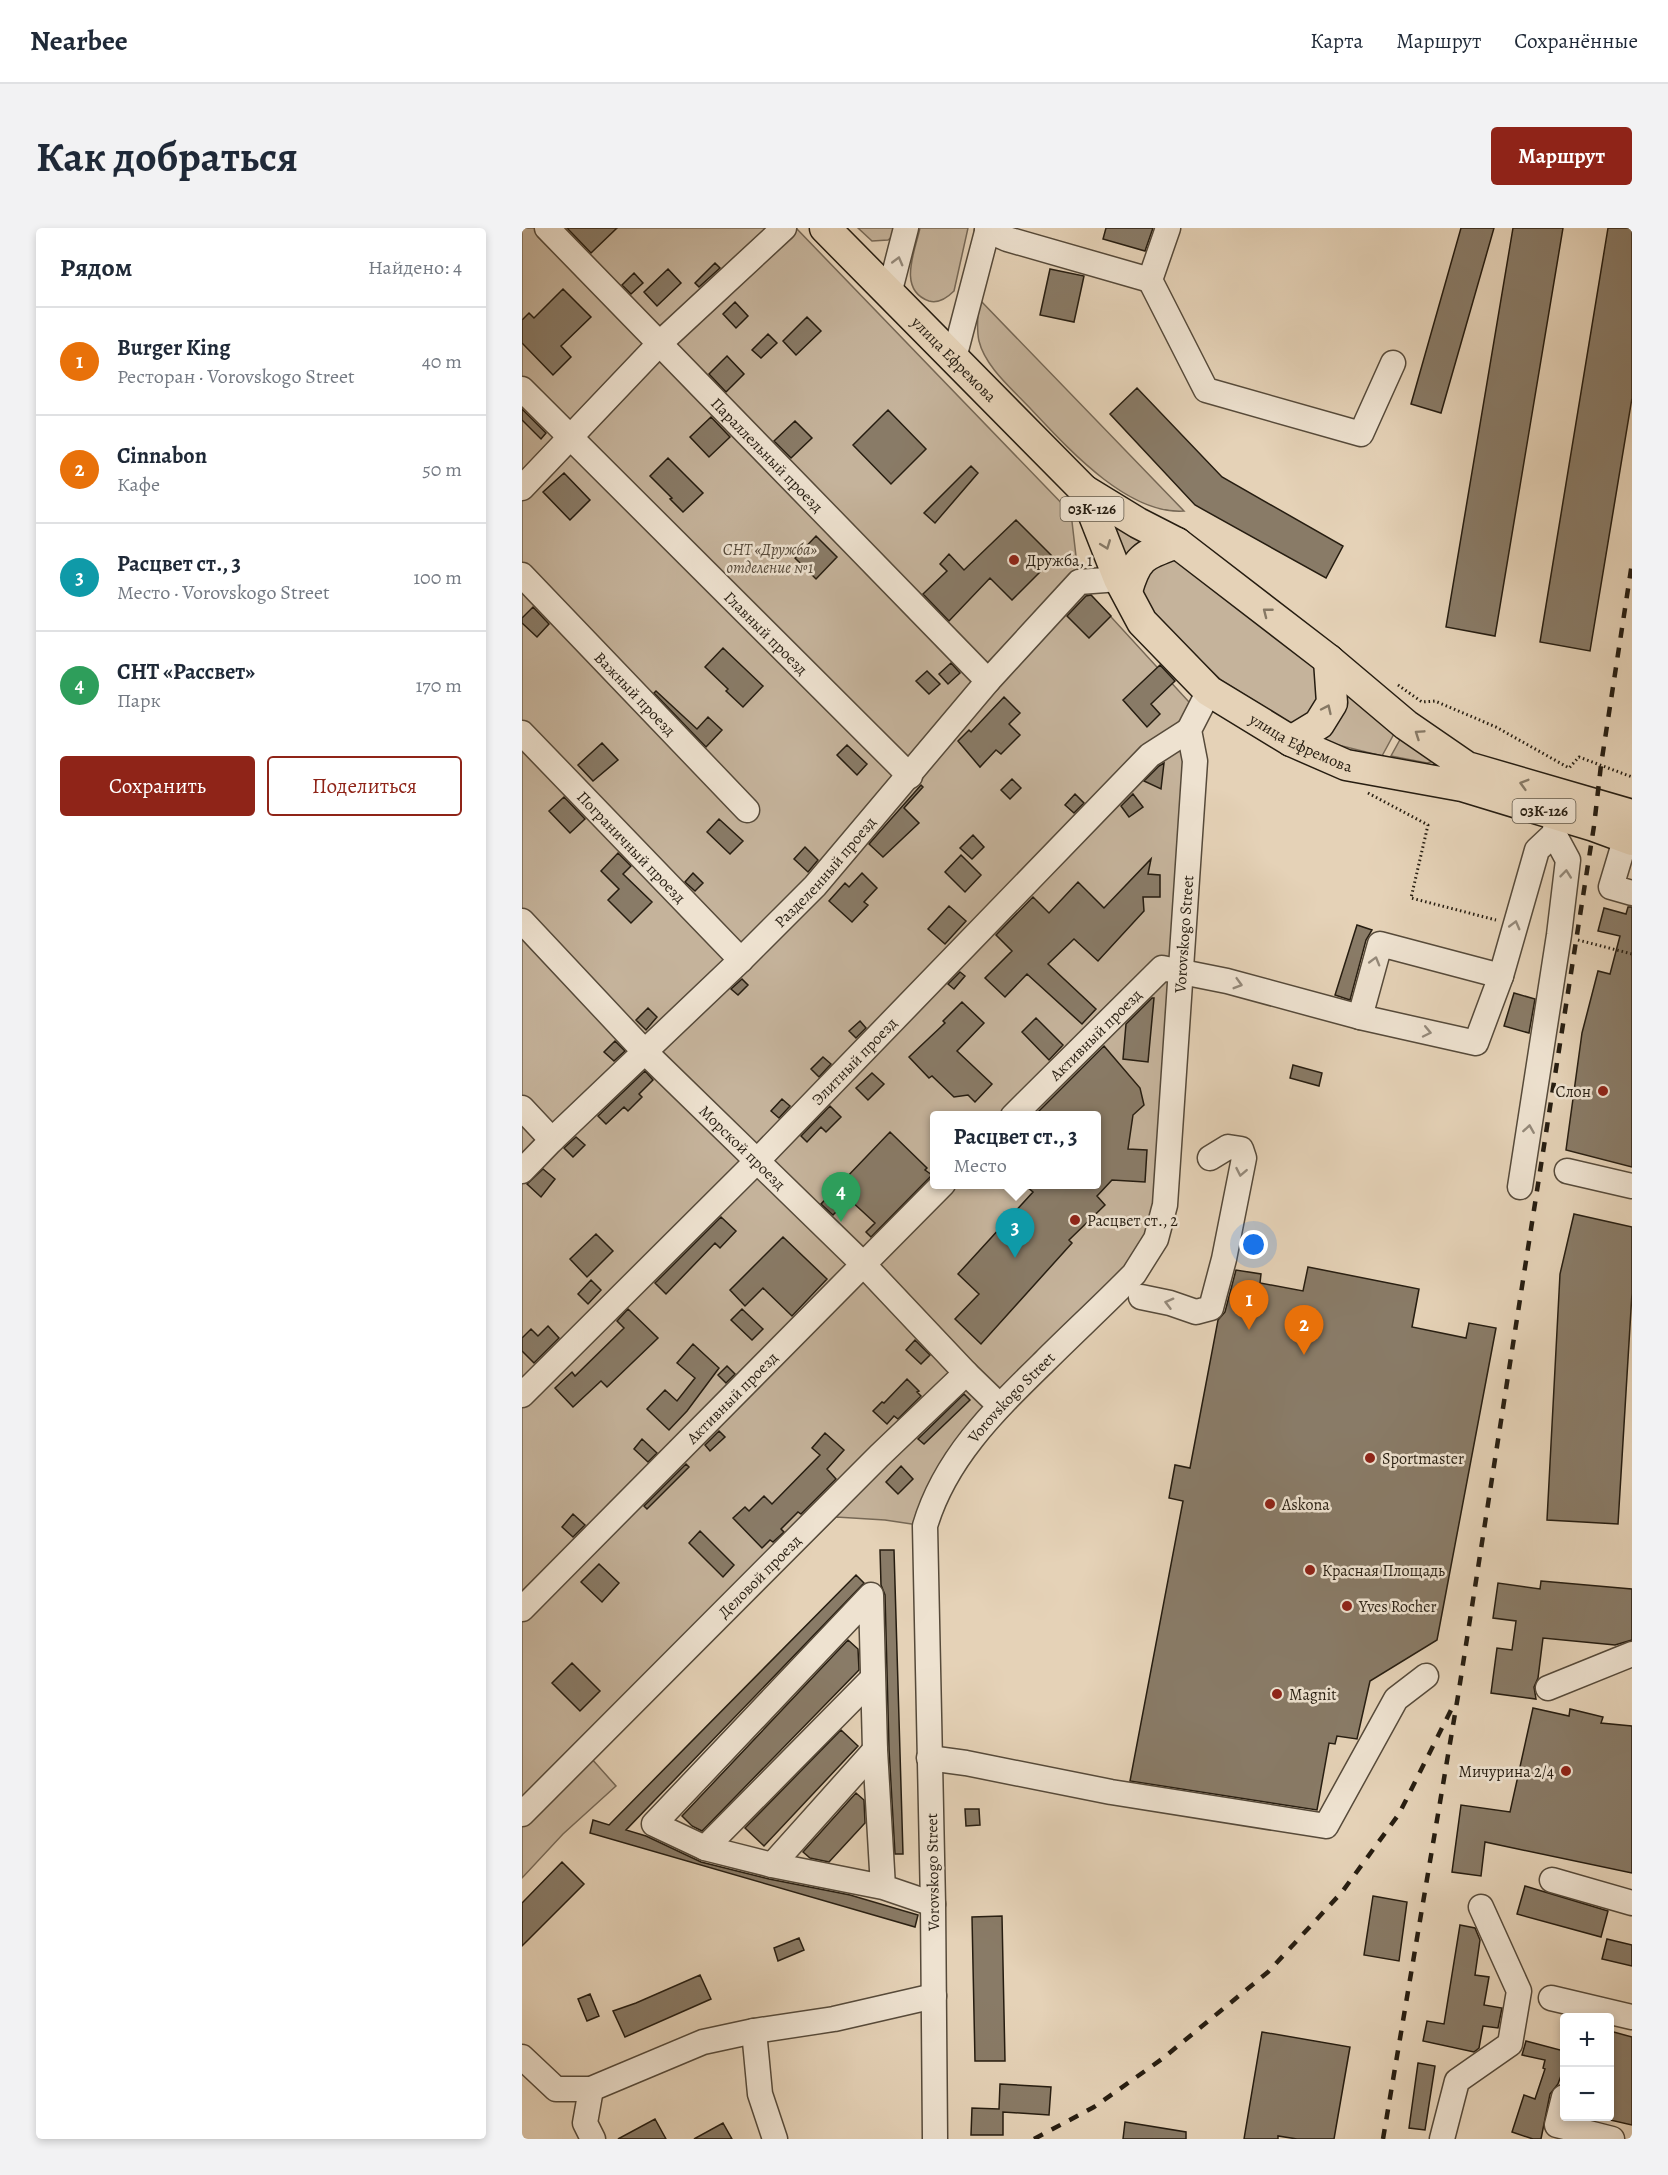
<!DOCTYPE html>
<html lang="ru">
<head>
<meta charset="utf-8">
<style>
  body { margin:0; font-family:Alegreya,serif; background:#f2f2f3; color:#1f2937 }
  .controls { position:absolute; right:18px; bottom:18px; display:grid; overflow:hidden; border-radius:6px; box-shadow:0 3px 9px #0003 }
  .controls button { width:54px; height:54px; display:grid; place-items:center; padding:0; border:0; border-bottom:2px solid #e0e1e3; background:#fff; color:#1f2937; font:30px sans-serif }
  .you { position:absolute; left:732px; top:1017px; width:21px; height:21px; margin:-15px; border:4px solid #fff; border-radius:50%; background:#1a73e8; box-shadow:0 0 0 9px #1a73e833 }
  .badge { display:grid; place-items:center; width:39px; height:39px; border-radius:50%; background:#8f2418; color:#fff; font-size:20px; font-weight:700 }
  .pin { position:absolute; translate:-50% -50px; filter:drop-shadow(0 2px 3px #0008) }
  .pin::after { content:''; position:absolute; top:32px; width:21px; height:18px; background:inherit; clip-path:polygon(0 0,100% 0,50% 100%) }
  .popup { position:absolute; left:408px; top:883px; width:171px; height:78px; box-sizing:border-box; display:grid; place-content:center; border-radius:6px; background:#fff; filter:drop-shadow(0 2px 4px #0005); font-size:20px; white-space:nowrap; color:#747a83 }
  .popup b { font-size:22px; color:#1f2937 }
  .popup::after { content:''; position:absolute; left:50%; top:100%; margin-left:-12px; border:12px solid transparent; border-top-color:#fff }
  .list { margin:0; padding:0; list-style:none }
  h2 { display:flex; justify-content:space-between; align-items:center; height:78px; margin:0; padding:0 24px; font-size:26px }
  h2 small { font-size:20px; font-weight:400; color:#747a83 }
  .list li { display:grid; grid-template-columns:39px 1fr auto; gap:18px; align-items:center; box-sizing:border-box; height:108px; padding:0 24px; border-top:2px solid #e0e1e3 }
  .list b { display:block; font-size:22px; white-space:nowrap }
  .list p { margin:0; font-size:20px; white-space:nowrap; color:#747a83 }
  .list em { font-size:20px; font-style:normal; color:#747a83 }
  .actions { display:flex; gap:12px; padding:18px 24px }
  .actions a { flex:1; padding:14px 0; border:2px solid #8f2418; border-radius:6px; text-align:center; font-size:21px; color:#8f2418 }
  .actions .main { background:#8f2418; color:#fff }
  .map { position:relative; flex:none; width:1110px; height:1911px; overflow:hidden; border-radius:6px }
  header { display:flex; align-items:center; gap:36px; box-sizing:border-box; height:84px; padding:0 30px; background:#fff; border-bottom:2px solid #e0e1e3 }
  header strong { font-size:28px }
  nav { display:flex; gap:33px; margin-inline-start:auto; font-size:21px }
  .intro { display:flex; align-items:center; justify-content:space-between; box-sizing:border-box; height:144px; padding:0 36px }
  h1 { margin:0; font-size:42px }
  .button { padding:15px 27px; border-radius:6px; background:#8f2418; color:#fff; font-size:21px; font-weight:700 }
  main { display:flex; gap:36px; padding:0 36px }
  aside { flex:1; background:#fff; border-radius:6px; box-shadow:0 3px 9px #0003 }
  .map>svg:first-child { display:block }
</style>
</head>
<body>
<header>
<strong>Nearbee</strong>
<nav><a>Карта</a><a>Маршрут</a><a>Сохранённые</a></nav>
</header>
<div class="intro"><h1>Как добраться</h1><a class="button">Маршрут</a></div>
<main>
<aside>
<h2>Рядом<small>Найдено: 4</small></h2>
<ul class="list">
<li><span class="badge" style="background:#e8710a">1</span><div><b>Burger King</b><p>Ресторан · Vorovskogo Street</p></div><em>40 m</em></li>
<li><span class="badge" style="background:#e8710a">2</span><div><b>Cinnabon</b><p>Кафе</p></div><em>50 m</em></li>
<li><span class="badge" style="background:#0f9aa8">3</span><div><b>Расцвет ст., 3</b><p>Место · Vorovskogo Street</p></div><em>100 m</em></li>
<li><span class="badge" style="background:#2e9e5b">4</span><div><b>СНТ «Рассвет»</b><p>Парк</p></div><em>170 m</em></li>
</ul>
<div class="actions"><a class="main">Сохранить</a><a>Поделиться</a></div>
</aside>
<div class="map">
<svg width="1110" height="1911" viewBox="0 0 1110 1911">
  <rect width="100%" height="100%" fill="#e5d2b7"/>
  <filter id="stains"><feTurbulence type="fractalNoise" baseFrequency=".00333" numOctaves="4"/><feColorMatrix values="0 0 0 0 .2 0 0 0 0 .09 0 0 0 0 .02 0 0 0 .5 -.17"/></filter>
  <radialGradient id="worn" r=".72"><stop offset=".6" stop-color="#630" stop-opacity="0"/><stop offset="1" stop-color="#630" stop-opacity=".3"/></radialGradient>
  <path fill="#c5b39b" stroke="#766856" stroke-width="1.5" fill-rule="evenodd" d="M0 0H274L549 285 557 354 667 474 673 533 634 1011 477 1177 403 1298 363 1292 314 1289 69 1530 94 1558 41 1606 0 1650ZM412 888H574V956H412Z
    M336 0H377L376 4 366 12 350 13Z
    M398 0H446L432 63C425 70 417 76 407 73 375 62 393 23 398 0Z
    M457 71 662 283C604 287 543 217 506 178 489 160 463 138 457 113 454 100 456 84 457 71Z
    M584 283 631 309 603 338Z
    M642 329 658 332 799 445 801 475 770 496 699 452 634 390 616 362 617 346Z
    M824 464 873 504 860 528 800 513 798 504Z
    M880 508 910 530 909 534 905 535 869 528Z"/>
  <path fill="#897b67" stroke="#261d11" stroke-width="1.5" d="M45 0H95L69 25Z
    M584 0H631L623 23 581 11Z
    M939 0H972L919 185 889 176Z
    M991 0H1041L973 408 924 399Z
    M1086 0H1110V170L1068 423 1018 414Z
    M193 35 198 40 177 59 173 55Z
    M146 41 159 55 135 78 122 64Z
    M528 41 562 48 552 94 518 87Z
    M112 45 121 55 109 66 100 57Z
    M41 61 69 89 39 118 49 129 31 147 0 115V92L7 85 12 90Z
    M213 74 226 88 214 100 201 86Z
    M285 89 299 103 274 127 261 113Z
    M246 106 255 115 239 130 230 122Z
    M205 128 222 146 204 164 187 146Z
    M615 160 700 249 821 318 804 350 673 277 588 186Z
    M0 181 24 205 19 211 0 192Z
    M366 182 404 221 369 256 331 217Z
    M189 189 208 209 187 229 168 209Z
    M273 193 290 210 269 230 252 213Z
    M146 230 181 265 161 284 148 271 150 270 128 248Z
    M449 238 456 245 413 295 402 285Z
    M42 245 68 272 48 292 21 264Z
    M494 292 532 330 490 372 468 350 427 393 401 366 425 343 418 336 427 326 442 342Z
    M294 308 315 329 294 351 273 330Z
    M569 367 589 388 567 410 545 388 564 368Z
    M11 379 27 396 15 409 0 395V390Z
    M201 420 241 458 221 479 204 463 206 461 183 439Z
    M429 435 438 445 426 456 417 446Z
    M638 437 653 453 629 476 638 486 625 499 601 472Z
    M405 443 418 456 407 466 394 453Z
    M134 463 175 501 186 489 200 502 184 519 132 465Z
    M482 469 498 485 487 496 498 507 479 526 474 522 458 539 436 513 447 502 449 504Z
    M80 515 96 532 71 553 56 537Z
    M325 517 345 536 335 547 315 527Z
    M642 535 639 561 622 553 637 538Z
    M490 551 499 560 488 571 479 562Z
    M399 557 401 559 382 580 397 595 361 629 347 616Z
    M553 566 562 575 552 585 543 577Z
    M611 566 621 579 607 589 599 578Z
    M42 569 63 591 48 605 27 583Z
    M197 591 221 613 208 626 185 604Z
    M451 607 462 619 450 631 438 620Z
    M283 619 296 632 286 644 272 631Z
    M96 625 109 638 101 646 130 674 109 695 86 672 97 661 79 643Z
    M439 627 459 647 443 664 423 644Z
    M629 631 626 646 638 647V669H621L622 683 576 733 552 711 526 736 574 781 560 796 505 746 483 769 463 750 490 723 474 707 511 669 527 685 556 654 582 680Z
    M171 645 181 655 173 663 163 654Z
    M340 645 355 660 342 674 346 677 330 694 307 673 323 655 327 659Z
    M427 678 444 693 423 716 406 701Z
    M1106 679H1110V939L1044 922 1060 805 1076 743 1088 746 1098 708 1076 703 1082 680 1104 686Z
    M835 697 850 702 844 712 828 772 813 767Z
    M438 744 443 748 432 761 426 756Z
    M220 751 226 757 216 767 209 761Z
    M992 765 1013 771 1007 805 982 798Z
    M630 770H632L626 834 601 831 604 796Z
    M440 774 462 795 435 823 470 856 453 874 446 867 432 869 410 848 407 850 387 829 423 795 421 793Z
    M126 780 135 789 124 802 114 792Z
    M514 790 541 817 527 832 500 804Z
    M338 793 344 800 334 810 327 803Z
    M93 813 103 823 92 833 82 824Z
    M582 818 618 860 622 877 611 887 606 921 625 922 623 954 590 952 575 968 583 977 547 1012 550 1015 459 1116 433 1091 457 1066 436 1046 511 964 503 957H574V888H512Z
    M301 829 309 836 297 849 289 841Z
    M771 837 800 845 797 858 768 850Z
    M123 843 131 852 117 866 120 869 106 883 102 879 84 896 76 888Z
    M350 845 362 856 346 872 334 860Z
    M260 871 268 878 257 890 249 883Z
    M308 878 319 889 304 904 299 899 285 914 279 908Z
    M368 904 405 940 403 942 410 947 349 1009 344 1004 353 995 327 971 311 987 299 976Z
    M54 909 63 917 51 929 42 920Z
    M21 941 33 951 19 969 5 956Z
    M1052 986 1110 999V1065L1096 1296 1025 1292 1038 1046Z
    M199 989 214 1003 198 1020 193 1015 144 1066 133 1055Z
    M74 1006 91 1023 65 1049 48 1031Z
    M261 1009 305 1051 270 1088 241 1060 223 1078 208 1062Z
    M786 1039 897 1061 890 1099 944 1110 947 1095 974 1100 915 1412 848 1453 835 1511 815 1508 813 1516 807 1515 795 1582 608 1553 661 1273 647 1270 653 1237 668 1240 696 1092 703 1084 714 1042 739 1046 738 1055 781 1063Z
    M69 1052 79 1062 66 1076 56 1066Z
    M106 1081 136 1110 85 1159 79 1153 51 1179 33 1160 50 1144 53 1148 102 1100 95 1093Z
    M220 1081 241 1101 230 1112 209 1092Z
    M26 1098 37 1110 12 1135 0 1123V1110L9 1101 16 1108Z
    M393 1112 408 1127 399 1136 384 1122Z
    M171 1116 197 1140 165 1183 147 1202 125 1181 143 1162 155 1173 173 1150 155 1135Z
    M205 1138 213 1146 204 1155 196 1147Z
    M385 1151 397 1163 395 1164 399 1168 376 1191 372 1188 365 1196 351 1183 360 1174 362 1175Z
    M442 1166 448 1172 402 1216 396 1211Z
    M197 1203 203 1209 188 1223 183 1217Z
    M303 1205 322 1222 305 1241 314 1251 279 1286 276 1284 259 1301 262 1304 251 1314 248 1312 240 1320 211 1290 223 1279 227 1283 242 1268 250 1276 298 1227 290 1220Z
    M120 1211 135 1225 126 1234 112 1221Z
    M164 1236 167 1239 125 1281 122 1278Z
    M379 1238 391 1251 376 1266 364 1254Z
    M51 1286 63 1297 51 1309 40 1299Z
    M178 1303 212 1337 201 1349 167 1315Z
    M358 1322H372L381 1626H373L367 1521 363 1367 359 1357Z
    M77 1336 97 1355 80 1374 59 1354Z
    M334 1347 342 1355 104 1602 124 1608 179 1634 247 1651 328 1667 396 1687 393 1699 68 1605 71 1592 87 1597Z
    M1019 1353 1110 1361V1412L1093 1417 1021 1410 1016 1450 1012 1459 1014 1471 969 1465 975 1420 990 1422 994 1393 971 1390 976 1355 1018 1361Z
    M326 1412 336 1421 337 1442 180 1603 170 1598 160 1588Z
    M50 1435 78 1463 58 1483 30 1455Z
    M1011 1480 1047 1488 1048 1481 1081 1489 1079 1495 1110 1498V1645L963 1614 959 1648 930 1644 939 1577 988 1584Z
    M319 1502 336 1518 242 1618 223 1600Z
    M334 1565 342 1572 343 1595 307 1634 288 1630 281 1624Z
    M443 1581H457L458 1597 444 1598Z
    M40 1634 62 1656 0 1718V1675Z
    M1003 1658 1086 1683 1079 1709 995 1686Z
    M851 1668 885 1674 877 1733 842 1727Z
    M480 1688 483 1833H453L450 1689Z
    M938 1697 953 1700 958 1712 953 1747 967 1749 962 1777 980 1780 976 1800 961 1798 957 1820 952 1824 901 1813 905 1793 922 1796Z
    M277 1710 282 1722 256 1733 252 1720Z
    M1085 1711 1110 1717V1738L1080 1731Z
    M178 1747 189 1771 103 1809 91 1783 114 1775Z
    M68 1766 77 1788 65 1793 56 1771Z
    M1088 1803 1110 1809V1897L1088 1892Z
    M740 1804 828 1819 812 1911H775L756 1908V1911H722Z
    M1004 1813 1042 1823V1845H1040L1036 1856 1028 1866 1019 1911H1011L990 1904 1002 1867 1013 1871 1023 1841 1021 1840 1023 1832 1000 1827Z
    M896 1835 913 1838 903 1902 887 1900Z
    M478 1856 529 1859 527 1887 481 1884V1907H449L450 1880 477 1881Z
    M133 1891 144 1911H96Z
    M603 1894 664 1904V1911H601Z
    M201 1895 210 1911H172Z"/>
  <g fill="none" stroke-linecap="round" stroke-linejoin="round">
    <g stroke="#564a3a" stroke-width="27">
      <g id="minor">
        <path id="s1" d="M25 0 466 453"/>
        <path d="M646 0 628 52 684 162 839 206 871 135"/>
        <path d="M465 2 485 11 628 52"/>
        <path d="M367 66 384 0"/>
        <path d="M432 130 466 0"/>
        <path id="s2" d="M0 161 388 548"/>
        <path d="M0 260 138 115 262 0"/>
        <path id="s3" d="M0 347 225 582"/>
        <path id="s4" d="M0 505 219 732"/>
        <path d="M1104 609 1089 659 1110 665"/>
        <path id="s5" d="M0 693 122 823 341 1036 444 1145"/>
        <path d="M838 789 858 716 979 748 1015 622 1032 606 1036 587"/>
        <path d="M0 880 30 912"/>
        <path id="s6" d="M491 888 640 740 705 753 838 789 954 815 979 748"/>
        <path id="s7" d="M0 943 30 912 219 732 293 658 466 453 557 354 597 351"/>
        <path d="M1045 943 1110 958"/>
        <path d="M998 959 1037 707 1046 632 1032 606"/>
        <path d="M619 1069 648 1075 674 1084 689 1080 702 1031 722 930 719 921 706 919 688 930"/>
        <path id="s8" d="M0 1167 235 933 628 527 667 502"/>
        <path id="s9" d="M0 1381 421 956"/>
        <path d="M1026 1460 1110 1426"/>
        <path d="M407 1530 444 1535 589 1564 804 1598 874 1471 904 1448"/>
        <path id="s10" d="M0 1586 357 1228 444 1145 477 1177"/>
        <path d="M183 1620 351 1450"/>
        <path d="M250 1637 353 1522"/>
        <path d="M1030 1652 1110 1675"/>
        <path d="M361 1659 353 1522 349 1367 132 1596 183 1620 250 1637 361 1659 411 1676"/>
        <path d="M1029 1770 1110 1789"/>
        <path d="M232 1803 238 1866 253 1911"/>
        <path d="M0 1829 34 1861H69L181 1814 232 1803 312 1791 412 1768"/>
        <path d="M69 1861 63 1895 71 1911"/>
        <path d="M1042 1869 1035 1897 1090 1911"/>
        <path id="s11" d="M413 1911 411 1676 403 1298C423 1230 473 1182 522 1134 548 1108 575 1083 601 1057L612 1046 634 1011 643 977 673 533 667 502 687 463"/>
        <path d="M920 1911 935 1853 988 1816 997 1763 959 1679"/>
      </g>
    </g>
    <g stroke="#261d11" stroke-width="33">
      <g id="major">
        <path id="s12" d="M303 0 562 262"/>
        <path d="M605 363C615 328 622 327 655 315"/>
        <path d="M769 513 797 496 810 475 807 432"/>
        <path id="s13" d="M1110 587 945 539 884 497 807 432 655 315 616 295 562 262 597 351 620 394 687 463 769 513 824 537 940 558 1072 598 1110 612"/>
      </g>
    </g>
    <path stroke="#261d11" stroke-width="3" stroke-dasharray="1.5 3" stroke-linecap="butt" d="M876 457 900 474 913 473 974 499 1047 540 1057 529 1110 549
      M846 565 906 597 889 670 974 692
      M1056 712 1110 726"/>
    <use href="#minor" stroke="#eee2d0" stroke-width="24"/>
    <use href="#major" stroke="#e5d2b7" stroke-width="30"/>
    <path stroke="#261d11" stroke-width="4.5" stroke-dasharray="10 10" stroke-linecap="butt" d="M512 1911 572 1879 640 1831 746 1744 820 1664 877 1586 929 1482
      M861 1911 936 1468 1072 598 1079 537 1110 335"/>
  </g>
  <defs><path id="oneway-chevron" d="M-2-3.5L2.5 0L-2 3.5" fill="none" stroke-width="1.6" stroke-linecap="round" stroke-linejoin="round" transform="scale(1.5)"/></defs>
  <g stroke="#94897a">
    <use href="#oneway-chevron" transform="translate(376 33) rotate(-75)"/>
    <use href="#oneway-chevron" transform="translate(1044 646) rotate(-84)"/>
    <use href="#oneway-chevron" transform="translate(993 697) rotate(-75)"/>
    <use href="#oneway-chevron" transform="translate(853 733) rotate(-74)"/>
    <use href="#oneway-chevron" transform="translate(716 756) rotate(16)"/>
    <use href="#oneway-chevron" transform="translate(905 804) rotate(12)"/>
    <use href="#oneway-chevron" transform="translate(1007 901) rotate(-81)"/>
    <use href="#oneway-chevron" transform="translate(719 944) rotate(101)"/>
    <use href="#oneway-chevron" transform="translate(647 1075) rotate(-165)"/>
  </g>
  <g stroke="#867864">
    <use href="#oneway-chevron" transform="translate(584 317) rotate(69)"/>
    <use href="#oneway-chevron" transform="translate(745 384) rotate(-142)"/>
    <use href="#oneway-chevron" transform="translate(805 481) rotate(-65)"/>
    <use href="#oneway-chevron" transform="translate(897 506) rotate(-146)"/>
    <use href="#oneway-chevron" transform="translate(1002 556) rotate(-164)"/>
  </g>
  <g fill="#8f2418" stroke="#eee2d0" stroke-width="2">
    <circle cx="492" cy="332" r="6"/>
    <circle cx="1081" cy="863" r="6"/>
    <circle cx="553" cy="992" r="6"/>
    <circle cx="848" cy="1230" r="6"/>
    <circle cx="748" cy="1276" r="6"/>
    <circle cx="788" cy="1342" r="6"/>
    <circle cx="825" cy="1378" r="6"/>
    <circle cx="755" cy="1466" r="6"/>
    <circle cx="1044" cy="1543" r="6"/>
  </g>
  <g text-anchor="middle" stroke-width="5" stroke-linejoin="round" paint-order="stroke">
    <g fill="#eee2d0" stroke="#62584a" stroke-width="1.5">
      <rect x="538.5" y="269" width="63" height="24" rx="4.5"/>
      <rect x="990.5" y="571" width="63" height="24" rx="4.5"/>
    </g>
    <g font-size="15" font-weight="bold" fill="#261d11">
      <text x="570" y="286">03К-126</text>
      <text x="1022" y="588">03К-126</text>
    </g>
    <g font-size="16" fill="#261d11" stroke="#eee2d0">
      <text dy="6" stroke="none"><textPath href="#s12" startOffset="184">улица Ефремова</textPath></text>
      <text dy="6" stroke="none"><textPath href="#s1" startOffset="316">Параллельный проезд</textPath></text>
      <text dy="6" stroke="none"><textPath href="#s2" startOffset="345">Главный проезд</textPath></text>
      <text dy="6" stroke="none"><textPath href="#s3" startOffset="164">Важный проезд</textPath></text>
      <text dy="6" stroke="none"><textPath href="#s13" startOffset="992">улица Ефремова</textPath></text>
      <text dy="6" stroke="none"><textPath href="#s4" startOffset="158">Пограничный проезд</textPath></text>
      <text dy="6" stroke="none"><textPath href="#s7" startOffset="426">Разделенный проезд</textPath></text>
      <text dy="6" stroke="none"><textPath href="#s11" startOffset="1292">Vorovskogo Street</textPath></text>
      <text dy="6" stroke="none"><textPath href="#s6" startOffset="116">Активный проезд</textPath></text>
      <text dy="6" stroke="none"><textPath href="#s8" startOffset="471">Элитный проезд</textPath></text>
      <text dy="6" stroke="none"><textPath href="#s5" startOffset="316">Морской проезд</textPath></text>
      <text dy="6" stroke="none"><textPath href="#s9" startOffset="298">Активный проезд</textPath></text>
      <text dy="6" stroke="none"><textPath href="#s11" startOffset="770">Vorovskogo Street</textPath></text>
      <text dy="6" stroke="none"><textPath href="#s10" startOffset="336">Деловой проезд</textPath></text>
      <text transform="translate(410 1644) rotate(-91)" y="6">Vorovskogo Street</text>
    </g>
    <g font-size="16" font-style="italic" fill="#564a3a" stroke="#eee2d0">
      <text x="248" y="327">СНТ «Дружба»<tspan x="248" dy="18">отделение №1</tspan></text>
    </g>
    <g font-size="16" fill="#261d11" stroke="#eee2d0" text-anchor="start">
      <text x="504" y="338">Дружба, 1</text>
      <text x="1069" y="869" text-anchor="end">Слон</text>
      <text x="565" y="998">Расцвет ст., 2</text>
      <text x="860" y="1236">Sportmaster</text>
      <text x="760" y="1282">Askona</text>
      <text x="800" y="1348">Красная Площадь</text>
      <text x="837" y="1384">Yves Rocher</text>
      <text x="767" y="1472">Magnit</text>
      <text x="1032" y="1549" text-anchor="end">Мичурина 2/4</text>
    </g>
  </g>
  <rect width="100%" height="100%" filter="url(#stains)"/>
  <rect width="100%" height="100%" fill="url(#worn)"/>
</svg>
<div class="controls">
<button>+</button>
<button>−</button>
</div>
<div class="you"></div>
<div class="pin badge" style="left:727px;top:1102px;background:#e8710a">1</div>
<div class="pin badge" style="left:782px;top:1127px;background:#e8710a">2</div>
<div class="pin badge" style="left:493px;top:1030px;background:#0f9aa8">3</div>
<div class="popup"><b>Расцвет ст., 3</b>Место</div>
<div class="pin badge" style="left:319px;top:994px;background:#2e9e5b">4</div>
</div>
</main>
</body>
</html>
